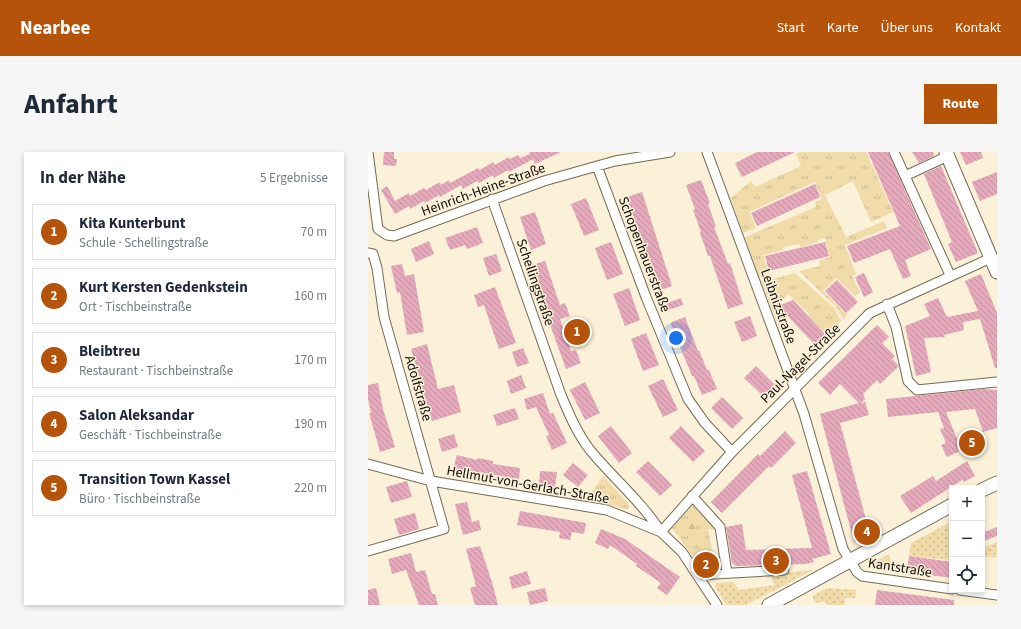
<!DOCTYPE html>
<html lang="de">
<head>
<meta charset="utf-8">
<style>
  body { margin:0; font-family:"Source Sans 3",sans-serif; background:#f6f6f7; color:#1f2937 }
  .controls { position:absolute; right:12px; bottom:12px; display:grid; overflow:hidden; border-radius:0px; box-shadow:0 2px 6px #0003 }
  .controls button { width:36px; height:36px; display:grid; place-items:center; padding:0; border:0; border-bottom:1px solid #e0e1e3; background:#fff; color:#1f2937; font:20px sans-serif }
  .you { position:absolute; left:308px; top:186px; width:14px; height:14px; margin:-10px; border:3px solid #fff; border-radius:50%; background:#1a73e8; box-shadow:0 0 0 6px #1a73e833 }
  .badge { display:grid; place-items:center; width:26px; height:26px; border-radius:50%; background:#b45309; color:#fff; font-size:13px; font-weight:700 }
  .pin { position:absolute; translate:-50% -50%; border:2px solid #fff; box-shadow:0 1px 4px #0006 }
  .list { margin:0; padding:0; list-style:none }
  h2 { display:flex; justify-content:space-between; align-items:center; height:52px; margin:0; padding:0 16px; font-size:17px }
  h2 small { font-size:13px; font-weight:400; color:#747a83 }
  .list li { display:grid; grid-template-columns:26px 1fr auto; gap:12px; align-items:center; box-sizing:border-box; height:56px; margin:0 8px 8px; padding:0 8px; border:1px solid #e0e1e3; border-radius:0px }
  .list b { display:block; font-size:15px; white-space:nowrap }
  .list p { margin:0; font-size:13px; white-space:nowrap; color:#747a83 }
  .list em { font-size:13px; font-style:normal; color:#747a83 }
  .icon { flex:none; width:22px; height:22px; fill:none; stroke:currentColor; stroke-width:2; stroke-linecap:round; stroke-linejoin:round }
  .map { position:relative; flex:none; width:629px; height:453px; overflow:hidden; border-radius:0px }
  header { display:flex; align-items:center; gap:24px; box-sizing:border-box; height:56px; padding:0 20px; background:#b45309; color:#fff }
  header strong { font-size:19px }
  nav { display:flex; gap:22px; margin-inline-start:auto; font-size:14px }
  .intro { display:flex; align-items:center; justify-content:space-between; box-sizing:border-box; height:96px; padding:0 24px }
  h1 { margin:0; font-size:28px }
  .button { padding:10px 18px; border-radius:0px; background:#b45309; color:#fff; font-size:14px; font-weight:700 }
  main { display:flex; gap:24px; padding:0 24px }
  aside { flex:1; background:#fff; border-radius:0px; box-shadow:0 2px 6px #0003 }
  .map>svg:first-child { display:block }
</style>
</head>
<body>
<header>
<strong>Nearbee</strong>
<nav><a>Start</a><a>Karte</a><a>Über uns</a><a>Kontakt</a></nav>
</header>
<div class="intro"><h1>Anfahrt</h1><a class="button">Route</a></div>
<main>
<aside>
<h2>In der Nähe<small>5 Ergebnisse</small></h2>
<ul class="list">
<li><span class="badge">1</span><div><b>Kita Kunterbunt</b><p>Schule · Schellingstraße</p></div><em>70 m</em></li>
<li><span class="badge">2</span><div><b>Kurt Kersten Gedenkstein</b><p>Ort · Tischbeinstraße</p></div><em>160 m</em></li>
<li><span class="badge">3</span><div><b>Bleibtreu</b><p>Restaurant · Tischbeinstraße</p></div><em>170 m</em></li>
<li><span class="badge">4</span><div><b>Salon Aleksandar</b><p>Geschäft · Tischbeinstraße</p></div><em>190 m</em></li>
<li><span class="badge">5</span><div><b>Transition Town Kassel</b><p>Büro · Tischbeinstraße</p></div><em>220 m</em></li>
</ul>
</aside>
<div class="map">
<svg width="629" height="453" viewBox="0 0 629 453">
  <defs>
    <pattern id="grass-tufts" width="24" height="20" patternUnits="userSpaceOnUse"><rect width="24" height="20" fill="#f0dba9"/><path d="M3 7l-1-3M5 7V3M7 7l1-3M15 17l-1-3M17 17v-4M19 17l1-3" fill="none" stroke="#cdbb90"/></pattern>
    <pattern id="forest-firs" width="22" height="20" patternUnits="userSpaceOnUse"><rect width="22" height="20" fill="#f0dba9"/><path d="M5 1l3.5 6h-7zM16 11l3.5 6h-7z" fill="#cdbb90"/></pattern>
    <pattern id="park-dots" width="8" height="8" patternUnits="userSpaceOnUse"><rect width="8" height="8" fill="#f0dba9"/><path d="M2 2h.1M6 6h.1" fill="none" stroke="#cdbb90" stroke-width="1.8" stroke-linecap="round"/></pattern>
    <pattern id="building-back-hatch" width="6" height="6" patternUnits="userSpaceOnUse"><rect width="6" height="6" fill="#e6a9bc"/><path d="M-1 5l2 2M0 0l6 6M5-1l2 2" fill="none" stroke="#c490a0"/></pattern>
  </defs>
  <rect width="100%" height="100%" fill="#fbf0d8"/>
  <path fill="url(#grass-tufts)" d="M431 0H498L525 60 503 70 485 29 457 43 478 85 516 69 519 76 477 93 488 122 484 124 492 140 487 144 468 126 455 139 479 163 476 168 467 154 431 119 452 114 451 109 462 105 457 86 450 88V90L432 95 431 92 415 95V98L395 103 400 121 391 124 377 85 448 55 447 50 454 47 447 30 381 60 388 76 375 81 363 46 383 29 387 35 433 14 428 2Z
    M427 121 466 156 473 169 459 183 440 164 441 162 420 142 409 154 419 165 413 180 394 130Z
    M235 324 260 351 261 356 258 357 219 347Z
    M325 353H326L349 378 340 377 346 407 353 409 354 415 334 417 304 376Z
    M521 402 526 419 506 416 502 412Z"/>
  <path fill="url(#forest-firs)" d="M311 375a8 8 0 1 1 16 0a8 8 0 1 1-16 0Z"/>
  <path fill="url(#park-dots)" d="M584 369V408L541 404 543 391Z
    M629 390V406L614 404V396Z
    M445 418 378 453H358L347 434 348 431 365 430 371 438 407 433 402 422Z
    M459 436 488 438 487 446H477V453H459L457 449 448 451 444 444Z"/>
  <path fill="url(#building-back-hatch)" d="M16 0H26V7H29L28 14 15 13Z
    M162 0H193L167 12 165 7 141 20 140 18 126 26 125 23 111 31 109 29 95 37 93 33 72 45 71 43 57 51 56 49 42 57 41 54 27 62 13 38 19 34 27 49 41 41 42 44 56 36 58 38 72 30 73 33 81 28 82 31 110 16 112 18 125 10 127 13 141 5 142 7 150 3 152 6 162 2Z
    M389 0H427L374 25 367 11Z
    M500 0H520L563 97 537 108 543 124 535 127 522 97 486 111 479 94 532 74Z
    M544 0H565L566 4 551 11Z
    M592 0H613L615 6 598 13Z
    M573 14 610 101 588 110 580 92 584 90 556 22Z
    M629 20V42L612 49 604 30Z
    M333 28 342 51 340 52 348 75H346L360 112 362 111 375 152 360 157 342 104H340L332 81 333 80 325 58 327 57 318 33Z
    M447 32 452 45 389 74 383 61Z
    M274 40 304 134 290 139 259 45Z
    M218 46 231 78 216 84 203 52Z
    M167 60 178 92 163 98 152 65Z
    M109 75 115 91 99 97 97 93 82 98 77 86Z
    M61 89 66 102 48 110 43 97Z
    M243 90 255 122 239 128 227 96Z
    M457 90 461 104 401 119 397 104Z
    M128 102 134 119 121 124 115 106Z
    M177 109 192 153 197 151 202 164 192 167 203 199 208 198 213 211 198 217 161 114Z
    M34 112 37 124 46 122 56 180 39 183 32 140 29 141 23 114Z
    M496 121 505 140 496 145 487 125Z
    M613 122 629 161V216H627L612 167 595 170 596 178 576 183 577 185 556 186 563 220 548 224 537 174 562 164 556 152 570 146 579 165 610 159 597 129Z
    M469 128 490 150 478 161 457 139Z
    M127 135 148 191 131 197 116 153 110 155 106 143Z
    M261 136 272 168 257 174 245 142Z
    M313 146 315 153 300 158 297 152Z
    M425 148 457 182 447 193 410 154Z
    M382 164 389 184 374 190 366 170Z
    M317 165 330 199 331 198 339 218H341L349 237 334 243 326 224H324L303 173 304 170Z
    M509 173 521 185 514 191 527 204 524 207 531 214 512 232 509 228 495 242 497 247 493 251 497 250 501 263 472 271 503 386 486 390 452 262 491 251 472 232 462 243 450 231Z
    M278 181 291 213 275 219 263 187Z
    M59 192 70 237 86 233 93 260 64 269 43 197Z
    M155 196 161 211 149 215 144 200Z
    M388 214 407 233 396 245 376 226Z
    M153 223 158 236 143 242 139 229Z
    M295 227 310 258 295 265 280 234Z
    M217 230 232 261 217 268 202 238Z
    M10 231 15 257 27 295 12 300 1 261H3L0 247V233Z
    M616 237 629 238V276L615 280 607 257 578 260 590 289 608 281 612 290 579 305 573 293 578 291 572 277 576 276 570 260 520 265 518 247Z
    M175 241 182 262 185 261 199 291 184 298 178 284 181 283 168 255 159 258 156 247Z
    M354 245 375 266 364 277 343 256Z
    M147 256 151 267 129 274 125 263Z
    M243 274 264 301 251 311 230 284Z
    M313 274 337 299 325 310 301 286Z
    M417 279 428 291 403 316 401 314 354 361 343 350 390 302 392 304Z
    M86 282 90 295 74 300 70 287Z
    M89 303 109 308 110 306 125 309V312L152 316 151 327 98 318 97 321 85 317Z
    M280 309 304 333 292 344 268 320Z
    M599 309 607 324 596 330 594 328 543 361 532 344 565 324 568 329Z
    M205 311 220 323 210 335 195 323Z
    M172 319 189 320 187 335 171 333Z
    M439 319 463 402 444 407 446 410 438 412 368 414 364 411 358 375 374 372 378 398 444 396 424 323Z
    M39 329 44 345 23 351 18 335Z
    M99 350 104 370 111 368 113 378 95 383 87 352Z
    M152 359 218 371 216 382 204 380 202 388 191 386 192 380 149 373Z
    M47 361 51 377 31 383 26 367Z
    M629 375V384L614 390V381Z
    M233 377 257 387 312 425 299 443 289 436 293 431 268 414 269 412 242 393 240 397 227 391Z
    M112 394 124 430 130 453H107L102 436 108 434 98 397Z
    M43 401 48 420 57 418 64 442H67L70 453H51L38 418 24 422 20 407Z
    M541 404 584 410V426L539 420Z
    M159 419 163 432 144 437 141 425Z
    M8 436 12 453H0V438Z
    M177 436 180 449 162 453 159 440Z
    M509 438 586 448V453H507Z"/>
  <g fill="none" stroke-linecap="round" stroke-linejoin="round">
    <g stroke="#746b55" stroke-width="11">
      <path id="minor" d="M0 0 10 77 19 83 26 84 176 29 247 9 302 0
        M339 0 436 262 475 397 489 420 494 424 584 437
        M526 0 582 123
        M229 14 278 145 320 247 337 271 364 300
        M537 24 580 4
        M124 47 193 243C201 262 209 281 222 298 245 326 273 349 293 380
        M0 101 5 102 9 116 16 165 76 377 0 399
        M519 152 528 175 540 229 549 238 629 230
        M0 312 63 329 239 358 293 380 314 400 349 453
        M324 344 352 375 359 421
        M293 380 364 300 502 161 623 106
        M329 423 416 418
        M592 438 629 443"/>
    </g>
    <g stroke="#746b55" stroke-width="15">
      <path id="secondary" d="M578 0 629 120
        M614 338 629 331
        M401 453 584 353"/>
    </g>
    <use href="#minor" stroke="#fff" stroke-width="9"/>
    <use href="#secondary" stroke="#fff" stroke-width="13"/>
  </g>
  <g text-anchor="middle" stroke-width="3" stroke-linejoin="round" paint-order="stroke">
    <g font-size="14" fill="#100c05" stroke="#fbf0d8">
      <text transform="translate(115 37) rotate(-20)" y="5">Heinrich-Heine-Straße</text>
      <text transform="translate(277 102) rotate(69)" y="5">Schopenhauerstraße</text>
      <text transform="translate(168 130) rotate(71)" y="5">Schellingstraße</text>
      <text transform="translate(411 154) rotate(70)" y="5">Leibnizstraße</text>
      <text transform="translate(432 211) rotate(-45)" y="5">Paul-Nagel-Straße</text>
      <text transform="translate(51 236) rotate(74)" y="5">Adolfstraße</text>
      <text transform="translate(160 332) rotate(10)" y="5">Hellmut-von-Gerlach-Straße</text>
      <text transform="translate(532 415) rotate(9)" y="5">Kantstraße</text>
    </g>
  </g>
</svg>
<div class="controls">
<button>+</button>
<button>−</button>
<button><svg class="icon" aria-label="locate" viewBox="0 0 24 24"><circle cx="12" cy="12" r="6"/><path d="M12 2v4M12 18v4M2 12h4M18 12h4"/></svg></button>
</div>
<div class="you"></div>
<div class="pin badge" style="left:209px;top:180px">1</div>
<div class="pin badge" style="left:338px;top:413px">2</div>
<div class="pin badge" style="left:408px;top:409px">3</div>
<div class="pin badge" style="left:499px;top:380px">4</div>
<div class="pin badge" style="left:604px;top:291px">5</div>
</div>
</main>
</body>
</html>
